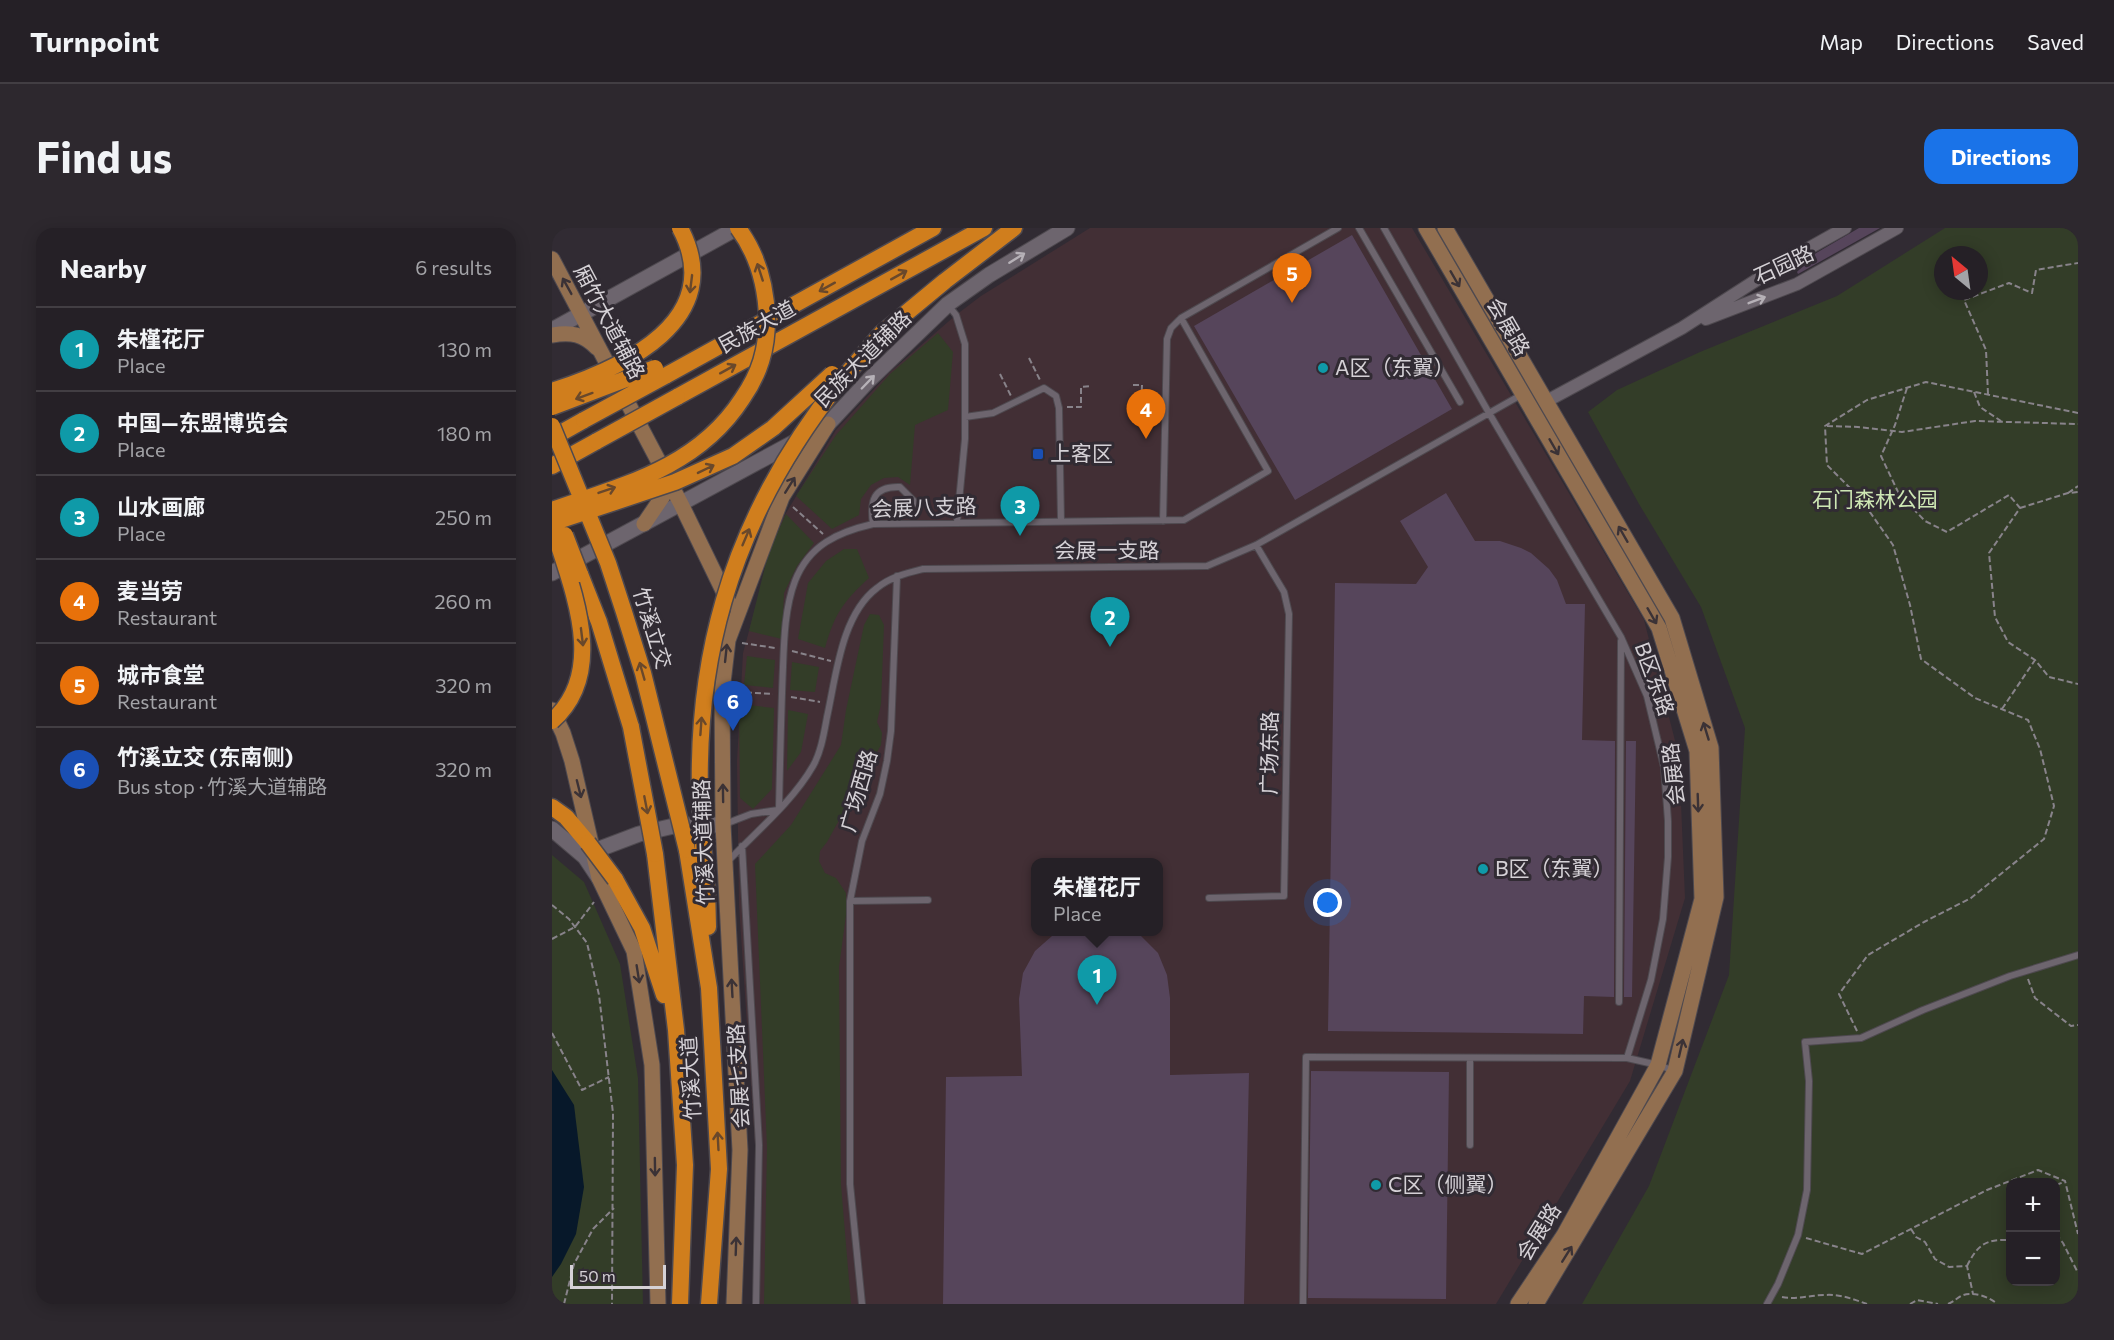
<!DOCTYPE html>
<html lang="en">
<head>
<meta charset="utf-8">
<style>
  body { margin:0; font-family:Commissioner,"Noto Sans SC",sans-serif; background:#2d282e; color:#f1f3f6 }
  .controls { position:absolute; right:18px; bottom:18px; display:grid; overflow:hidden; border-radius:12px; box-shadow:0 3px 15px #0003 }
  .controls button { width:54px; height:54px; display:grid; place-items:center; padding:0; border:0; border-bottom:2px solid #423e43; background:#252026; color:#f1f3f6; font:30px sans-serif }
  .compass { position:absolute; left:1382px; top:18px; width:54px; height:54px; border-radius:50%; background:#252026; box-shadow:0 3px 15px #0003; rotate:331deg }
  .scale { position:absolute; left:18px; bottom:15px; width:96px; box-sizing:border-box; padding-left:6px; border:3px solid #d5d1d6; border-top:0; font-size:16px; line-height:21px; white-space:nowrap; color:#d5d1d6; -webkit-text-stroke:4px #312b33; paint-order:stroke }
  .you { position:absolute; left:776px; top:675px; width:21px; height:21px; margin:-15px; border:4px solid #fff; border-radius:50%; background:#1a73e8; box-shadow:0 0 0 9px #1a73e833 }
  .badge { display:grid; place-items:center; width:39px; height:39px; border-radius:50%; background:#1a73e8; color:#fff; font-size:20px; font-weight:700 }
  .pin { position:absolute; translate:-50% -50px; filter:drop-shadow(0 2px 3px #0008) }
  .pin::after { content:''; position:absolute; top:32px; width:21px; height:18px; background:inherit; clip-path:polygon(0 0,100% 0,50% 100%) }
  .popup { position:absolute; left:479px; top:630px; width:132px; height:78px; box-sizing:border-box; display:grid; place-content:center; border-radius:12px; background:#252026; filter:drop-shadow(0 2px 4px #0005); font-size:20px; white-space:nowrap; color:#a3a3a7 }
  .popup b { font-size:22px; color:#f1f3f6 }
  .popup::after { content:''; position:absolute; left:50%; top:100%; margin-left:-12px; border:12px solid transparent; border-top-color:#252026 }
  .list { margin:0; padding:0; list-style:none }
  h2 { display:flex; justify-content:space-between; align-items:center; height:78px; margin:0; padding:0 24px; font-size:26px }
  h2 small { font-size:20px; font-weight:400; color:#a3a3a7 }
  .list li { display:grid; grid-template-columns:39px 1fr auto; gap:18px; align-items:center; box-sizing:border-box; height:84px; padding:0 24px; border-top:2px solid #423e43 }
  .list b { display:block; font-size:22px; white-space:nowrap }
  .list p { margin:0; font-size:20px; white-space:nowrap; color:#a3a3a7 }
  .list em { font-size:20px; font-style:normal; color:#a3a3a7 }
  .map { position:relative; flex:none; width:1526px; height:1076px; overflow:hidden; border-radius:18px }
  header { display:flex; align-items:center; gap:36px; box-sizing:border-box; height:84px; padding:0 30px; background:#252026; border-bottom:2px solid #423e43 }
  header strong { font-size:28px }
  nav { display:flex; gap:33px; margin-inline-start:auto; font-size:21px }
  .intro { display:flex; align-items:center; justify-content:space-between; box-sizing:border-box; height:144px; padding:0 36px }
  h1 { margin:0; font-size:42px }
  .button { padding:15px 27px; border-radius:18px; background:#1a73e8; color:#fff; font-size:21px; font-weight:700 }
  main { display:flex; gap:36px; padding:0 36px }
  aside { flex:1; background:#252026; border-radius:18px; box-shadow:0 3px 15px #0003 }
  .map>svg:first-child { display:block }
</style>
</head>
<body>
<header>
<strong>Turnpoint</strong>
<nav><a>Map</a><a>Directions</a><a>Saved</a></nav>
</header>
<div class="intro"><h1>Find us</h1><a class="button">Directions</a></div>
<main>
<aside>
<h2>Nearby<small>6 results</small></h2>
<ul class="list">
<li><span class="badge" style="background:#0f9aa8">1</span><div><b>朱槿花厅</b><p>Place</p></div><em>130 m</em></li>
<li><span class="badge" style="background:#0f9aa8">2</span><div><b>中国—东盟博览会</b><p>Place</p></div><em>180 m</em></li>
<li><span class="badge" style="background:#0f9aa8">3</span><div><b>山水画廊</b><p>Place</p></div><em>250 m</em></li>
<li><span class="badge" style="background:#e8710a">4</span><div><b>麦当劳</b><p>Restaurant</p></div><em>260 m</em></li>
<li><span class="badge" style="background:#e8710a">5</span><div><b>城市食堂</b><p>Restaurant</p></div><em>320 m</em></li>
<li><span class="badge" style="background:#1a4fb4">6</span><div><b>竹溪立交 (东南侧)</b><p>Bus stop · 竹溪大道辅路</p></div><em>320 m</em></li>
</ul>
</aside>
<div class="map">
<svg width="1526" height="1076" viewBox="0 0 1526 1076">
  <rect width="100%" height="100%" fill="#312b33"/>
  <path fill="#422f35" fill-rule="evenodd" d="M538 0H860L1092 392 1127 528 1133 670 1078 853 944 1076H201L203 917 187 677 185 533 191 425 225 300 284 202 337 145 404 87 429 68ZM484 634H606V704H484Z"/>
  <path fill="#333d28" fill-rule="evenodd" d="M1393 0H1526V1076H1030L1097 958 1177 747 1193 500 1149 379 1087 276 1036 184 1065 162 1148 124 1285 68ZM1391 27H1427V63H1391ZM1458 954H1504V1054H1458Z
    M386 105 401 124 396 182 363 197 358 257 346 249 332 250 319 257 309 271 307 287 280 301 244 268 284 207 338 146Z
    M234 286 262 315 245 338 232 365 230 411 197 403 217 323Z
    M292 321H305L317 350C291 374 283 385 273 420L246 411 256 355 274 333Z
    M318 386 327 387 332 397 329 476 325 494 330 505 329 517 275 614 268 623 267 633 273 645 284 650 294 665V687L287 739 289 957 299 1076H212L215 919 203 636 239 597 289 517 294 482 312 397Z
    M195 428 223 432 221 460 192 457Z
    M240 434 267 439 263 464 238 462Z
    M187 476 222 480 220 561 201 581 188 570Z
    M236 482 256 486 249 524 235 543Z
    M0 627 32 654 68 736 86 850 91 1076H0Z"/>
  <path fill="#07182a" d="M0 842 22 877 32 959 24 1006 9 1036 0 1049Z"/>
  <path fill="#56455b" d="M1307 0H1328L1246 46 1242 38Z
    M800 7 900 181 743 272 642 98Z
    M894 265 923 313H948L969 320 979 325 997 341 1005 352 1014 376H1033L1030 512 1063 513 1062 769 1032 768 1031 806 776 803 783 355 864 356 876 339 848 293Z
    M1074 513H1084L1080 769H1072Z
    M508 704H582L589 708 606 725 615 747 618 770V847L697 845 692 1076H391L394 849 470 848 467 771 471 745 483 723 500 708Z
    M759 843 897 844 894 1071 756 1070Z"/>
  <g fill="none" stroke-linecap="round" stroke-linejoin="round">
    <g stroke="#4e494f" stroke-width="8">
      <path id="service" d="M807 0 908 174
        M832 0 937 185 1069 409 1095 468 1112 539 1116 593V629L1111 691 1099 752 1075 830
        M396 77 404 87 413 116V211L405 294
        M413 189 441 185 492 160 504 168 507 180 509 293
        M611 293 615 111 619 100 629 90 786 0
        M321 296C318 273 321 258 348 259L365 276
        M345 348 339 503 335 533 328 566 310 613 298 673 376 672
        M227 581C228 534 229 486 231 439 232 411 233 379 243 353 257 317 286 304 321 296L632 292 716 243 629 90
        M173 596 199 586 226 582
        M190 618 207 917 204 1076
        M176 633C204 604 241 573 261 538 269 524 272 505 275 489 284 449 289 387 325 360 338 349 355 345 371 341L655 338 704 317 969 167
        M657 670 732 668 737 386 732 364 704 317
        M298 673V956L310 1076
        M1067 774 1069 413
        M918 917V830
        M751 1076 754 829 1075 830 1106 837 1123 843
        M1215 1076 1226 1056 1246 1007 1255 962 1257 853 1253 814 1309 810 1371 782 1458 748 1526 727"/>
    </g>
    <g stroke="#4e494f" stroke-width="14">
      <path id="minor" d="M1154 91 1245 56 1345 0
        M993 174 1130 100 1234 33 1293 0"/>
    </g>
    <g stroke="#4e494f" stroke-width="17">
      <path id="tertiary" d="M0 102 185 0
        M0 345 276 196 317 152 396 76 437 47 515 0
        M0 601 33 629 47 650
        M42 623 87 606 126 597H171"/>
    </g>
    <g stroke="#4e494f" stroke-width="17">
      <path id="secondary" d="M874 0 1107 400 1145 523 1150 671 1106 837 1012 1007 966 1076
        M893 0 1120 390 1159 520 1164 669 1123 843 984 1076
        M0 31 129 276 177 375
        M0 107C20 104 31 106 45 120
        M92 296 111 268V248
        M0 482 11 505 20 533 47 650 82 723 100 837 106 1076
        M182 1076 188 922 171 597 170 463 176 412 230 269 276 196"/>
    </g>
    <g stroke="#4e494f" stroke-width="19">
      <path id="trunk" d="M113 148 381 0
        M287 155 330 105 393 53 462 0
        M125 169 432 0
        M0 210 32 192
        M0 238 45 213
        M28 346 47 394 79 499
        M0 579 14 589 36 615
        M151 619 155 660 156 699
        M135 622 157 760 167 941 157 1076
        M103 626 124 802 133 937 128 1076
        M63 651 90 700 112 767"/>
    </g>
    <path stroke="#88838a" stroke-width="2" stroke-dasharray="6 3" stroke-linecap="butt" d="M477 130 488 152
      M448 146 459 168
      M581 157H590L589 180 606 181
      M1355 160 1343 197 1329 228 1347 266 1373 293 1395 304 1457 267 1468 280 1437 325 1443 389 1456 414 1483 432 1497 449 1526 456
      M1422 164 1428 179 1449 193
      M1436 166 1434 122 1412 72 1457 55 1480 65 1484 42 1526 35
      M515 179H529V159L539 158
      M1275 198 1306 199 1350 204 1423 193 1526 196
      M1516 265 1526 258
      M241 279 271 306
      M1468 280 1516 265 1526 264
      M190 415 223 420
      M240 423 279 433
      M185 464 221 466
      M239 469 268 474
      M1450 481 1483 432
      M0 677 17 691 35 715 47 767 61 885 60 1076
      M0 711 23 699 42 674
      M1476 751 1483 770 1519 798 1526 797
      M1305 803 1287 766 1316 727 1372 694 1419 670 1492 611 1502 578 1488 521 1476 492 1423 470 1369 431 1358 377 1341 317 1308 270 1275 237 1273 198 1315 172 1374 154 1526 185
      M0 805 30 862 57 849
      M1504 957 1512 954
      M1359 1001 1364 1009 1373 1014 1383 1031 1397 1039 1415 1038 1421 1066
      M1504 1006 1511 1015 1526 1045
      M1254 1010 1310 1026 1435 962 1486 942 1513 953 1526 1006
      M1415 1038C1426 1016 1434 1011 1458 1012
      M1230 1069C1245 1072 1258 1067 1273 1067 1288 1066 1301 1071 1315 1076
      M12 1076 22 1036 41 1001 62 980
      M1358 1076 1365 1072 1386 1076
      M1396 1076C1401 1074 1404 1071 1409 1068 1419 1063 1437 1068 1445 1076"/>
    <use href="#service" stroke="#6d656e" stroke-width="6"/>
    <use href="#minor" stroke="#6d656e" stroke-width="12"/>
    <use href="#tertiary" stroke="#6d656e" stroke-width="15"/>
    <use href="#secondary" stroke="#926f50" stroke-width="15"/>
    <use href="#trunk" stroke="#d07e1d" stroke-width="16"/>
    <g stroke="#4e494f" stroke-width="19" stroke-linecap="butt">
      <path id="trunk-bridge" d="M0 163C71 140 177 92 128 0
        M0 179 103 140
        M32 192 113 148
        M0 198 56 335 72 384 91 445 135 622
        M45 213 125 169
        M0 282C72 257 146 239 190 171 208 145 215 122 215 90 214 56 206 27 186 0
        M0 295 123 254 181 228 221 200 280 146
        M0 296C18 357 58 442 0 493
        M13 307 28 346
        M79 499 103 626
        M36 615 63 651
        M151 619C135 442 177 294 287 155"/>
    </g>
    <use href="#trunk-bridge" stroke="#d07e1d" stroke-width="16"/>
  </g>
  <defs><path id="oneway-shaft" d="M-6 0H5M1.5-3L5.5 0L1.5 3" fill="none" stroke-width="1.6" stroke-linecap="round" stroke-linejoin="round" transform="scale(1.5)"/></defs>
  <g stroke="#b6b1b7">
    <use href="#oneway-shaft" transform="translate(465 30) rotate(-32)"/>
    <use href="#oneway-shaft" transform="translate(1205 72) rotate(-21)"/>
    <use href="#oneway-shaft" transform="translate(316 154) rotate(-46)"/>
  </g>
  <g stroke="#69482b">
    <use href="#oneway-shaft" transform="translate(208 44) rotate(-108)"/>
    <use href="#oneway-shaft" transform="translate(347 47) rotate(-29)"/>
    <use href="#oneway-shaft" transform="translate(139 56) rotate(97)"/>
    <use href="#oneway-shaft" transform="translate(275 59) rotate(151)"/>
    <use href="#oneway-shaft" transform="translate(176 141) rotate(-29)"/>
    <use href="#oneway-shaft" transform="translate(32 168) rotate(160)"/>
    <use href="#oneway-shaft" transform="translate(154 241) rotate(-26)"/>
    <use href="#oneway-shaft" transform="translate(55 262) rotate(-19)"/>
    <use href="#oneway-shaft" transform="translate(194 309) rotate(-67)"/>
    <use href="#oneway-shaft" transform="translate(30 409) rotate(83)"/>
    <use href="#oneway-shaft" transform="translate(90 443) rotate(-106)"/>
    <use href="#oneway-shaft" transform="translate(149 498) rotate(-86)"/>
    <use href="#oneway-shaft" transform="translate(94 577) rotate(79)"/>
    <use href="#oneway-shaft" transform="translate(166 913) rotate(-93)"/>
  </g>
  <g stroke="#3b3236">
    <use href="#oneway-shaft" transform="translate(903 51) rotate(60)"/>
    <use href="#oneway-shaft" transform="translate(15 58) rotate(-119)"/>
    <use href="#oneway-shaft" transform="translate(1002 219) rotate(60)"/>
    <use href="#oneway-shaft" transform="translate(238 257) rotate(-58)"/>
    <use href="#oneway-shaft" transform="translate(1071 306) rotate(-120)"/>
    <use href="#oneway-shaft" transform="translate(1100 388) rotate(60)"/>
    <use href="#oneway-shaft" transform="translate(174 425) rotate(-84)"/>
    <use href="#oneway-shaft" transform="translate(1154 503) rotate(-107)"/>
    <use href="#oneway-shaft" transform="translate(27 561) rotate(76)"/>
    <use href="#oneway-shaft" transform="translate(171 565) rotate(-91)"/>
    <use href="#oneway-shaft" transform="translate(1146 575) rotate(88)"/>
    <use href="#oneway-shaft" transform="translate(86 746) rotate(81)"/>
    <use href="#oneway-shaft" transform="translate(180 760) rotate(-93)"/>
    <use href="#oneway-shaft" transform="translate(1129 820) rotate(-77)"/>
    <use href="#oneway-shaft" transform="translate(103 939) rotate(89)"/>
    <use href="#oneway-shaft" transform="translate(184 1018) rotate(-88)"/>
    <use href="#oneway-shaft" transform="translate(1015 1026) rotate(-58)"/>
  </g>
  <g fill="#0f9aa8" stroke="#312b33" stroke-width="2">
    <circle cx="771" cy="140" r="6"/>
    <circle cx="931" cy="641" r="6"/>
    <circle cx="824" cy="957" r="6"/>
  </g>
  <rect fill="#1a4fb4" stroke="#312b33" stroke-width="2" x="480" y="220" width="12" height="12" rx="3"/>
  <g text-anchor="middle" stroke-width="6" stroke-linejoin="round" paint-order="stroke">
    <g font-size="21" fill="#d5d1d6" stroke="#312b33">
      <text transform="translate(1232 37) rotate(-25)" y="7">石园路</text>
      <text transform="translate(57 94) rotate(62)" y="7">厢竹大道辅路</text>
      <text transform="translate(205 99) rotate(-29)" y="7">民族大道</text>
      <text transform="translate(956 99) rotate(60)" y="7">会展路</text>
      <text transform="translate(311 131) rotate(-45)" y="7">民族大道辅路</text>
      <text transform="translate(372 280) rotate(-2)" y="7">会展八支路</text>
      <text x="555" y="330">会展一支路</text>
      <text transform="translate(100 400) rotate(73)" y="7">竹溪立交</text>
      <text transform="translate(1102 451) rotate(70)" y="7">B区东路</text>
      <text transform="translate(718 525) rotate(-89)" y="7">广场东路</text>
      <text transform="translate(1122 546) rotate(-96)" y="7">会展路</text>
      <text transform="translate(307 563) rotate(-74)" y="7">广场西路</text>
      <text transform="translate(152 614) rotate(-92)" y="7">竹溪大道辅路</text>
      <text transform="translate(187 848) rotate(-93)" y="7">会展七支路</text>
      <text transform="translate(139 850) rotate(-93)" y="7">竹溪大道</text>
      <text transform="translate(987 1004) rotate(-58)" y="7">会展路</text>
    </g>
    <g font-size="21" fill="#d5d1d6" stroke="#312b33" text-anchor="start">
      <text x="783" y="147">A区（东翼）</text>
      <text x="498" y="233">上客区</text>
      <text x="943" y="648">B区（东翼）</text>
      <text x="836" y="964">C区（侧翼）</text>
    </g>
    <g font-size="21" fill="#cee7b4" stroke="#312b33">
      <text x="1323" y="279">石门森林公园</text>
    </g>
  </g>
</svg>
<div class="controls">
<button>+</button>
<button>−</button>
</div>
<svg class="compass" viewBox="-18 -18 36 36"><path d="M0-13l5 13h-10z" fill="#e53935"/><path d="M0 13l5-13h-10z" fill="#a3a3a7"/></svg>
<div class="scale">50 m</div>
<div class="you"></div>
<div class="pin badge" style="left:545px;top:777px;background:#0f9aa8">1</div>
<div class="popup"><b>朱槿花厅</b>Place</div>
<div class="pin badge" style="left:558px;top:419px;background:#0f9aa8">2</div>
<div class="pin badge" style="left:468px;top:308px;background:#0f9aa8">3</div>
<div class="pin badge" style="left:594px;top:211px;background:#e8710a">4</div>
<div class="pin badge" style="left:740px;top:75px;background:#e8710a">5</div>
<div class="pin badge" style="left:181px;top:503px;background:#1a4fb4">6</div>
</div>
</main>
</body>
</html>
